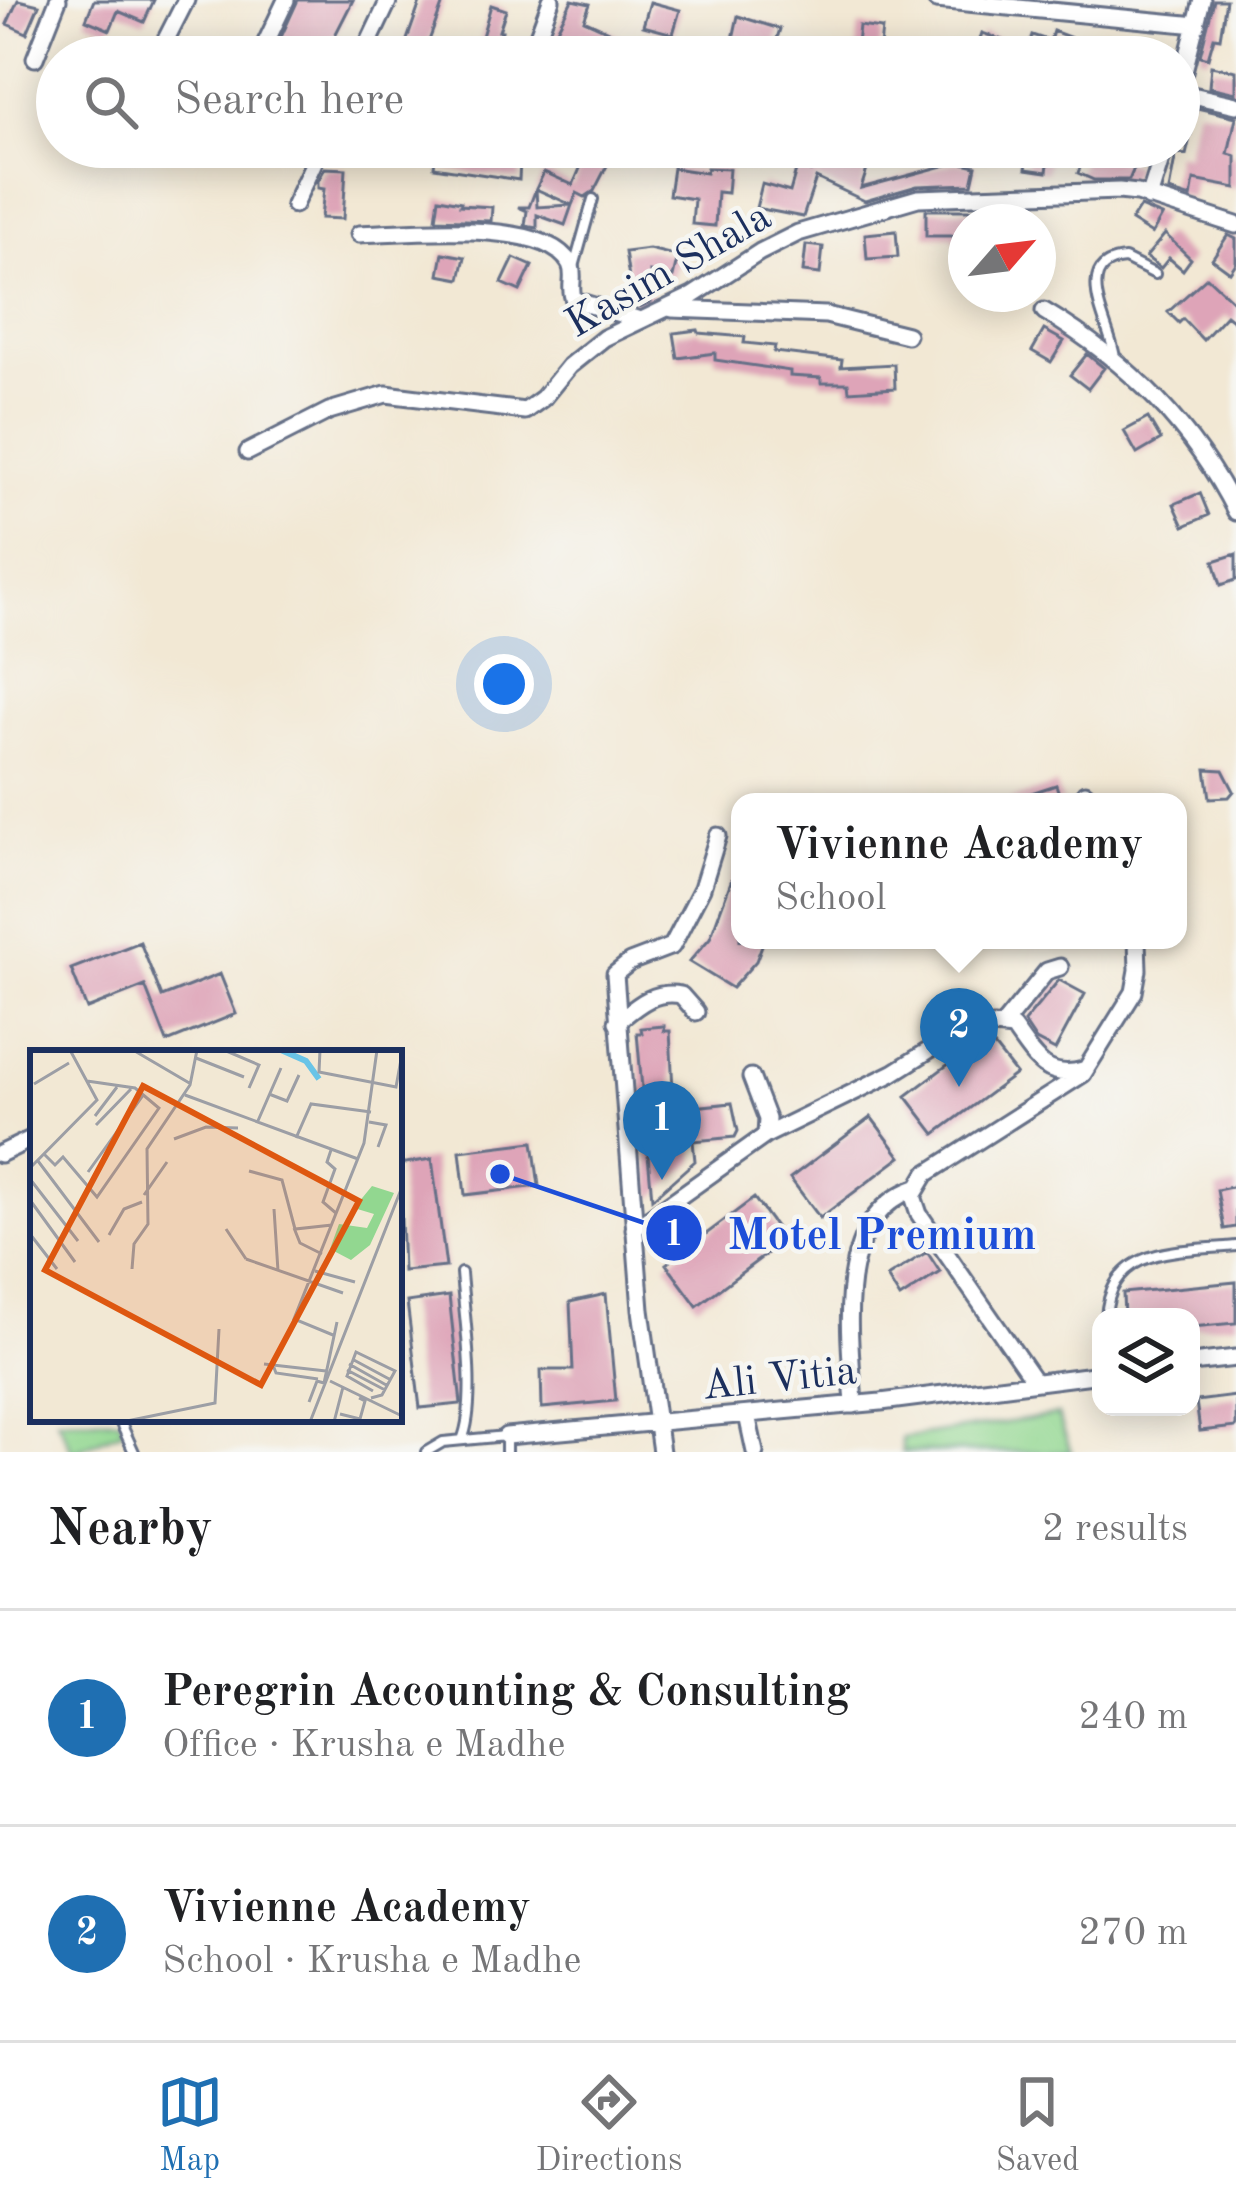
<!DOCTYPE html>
<html lang="en">
<head>
<meta charset="utf-8">
<style>
  body { margin:0; font-family:"Old Standard TT",serif; background:#f6f6f6; color:#202124 }
  .controls { position:absolute; right:36px; bottom:36px; display:grid; overflow:hidden; border-radius:24px; box-shadow:0 6px 30px #0003 }
  .controls button { width:108px; height:108px; display:grid; place-items:center; padding:0; border:0; border-bottom:3px solid #e0e0e0; background:#fff; color:#202124; font:60px sans-serif }
  .compass { position:absolute; left:948px; top:204px; width:108px; height:108px; border-radius:50%; background:#fff; box-shadow:0 6px 30px #0003; rotate:62deg }
  .you { position:absolute; left:504px; top:684px; width:42px; height:42px; margin:-30px; border:9px solid #fff; border-radius:50%; background:#1a73e8; box-shadow:0 0 0 18px #1a73e833 }
  .badge { display:grid; place-items:center; width:78px; height:78px; border-radius:50%; background:#1f6fb2; color:#fff; font-size:39px; font-weight:700 }
  .pin { position:absolute; translate:-50% -99px; filter:drop-shadow(0 3px 6px #0008) }
  .pin::after { content:''; position:absolute; top:63px; width:42px; height:36px; background:inherit; clip-path:polygon(0 0,100% 0,50% 100%) }
  .popup { position:absolute; left:731px; top:793px; width:456px; height:156px; box-sizing:border-box; display:grid; place-content:center; border-radius:24px; background:#fff; filter:drop-shadow(0 3px 9px #0005); font-size:39px; white-space:nowrap; color:#757577 }
  .popup b { font-size:45px; color:#202124 }
  .popup::after { content:''; position:absolute; left:50%; top:100%; margin-left:-24px; border:24px solid transparent; border-top-color:#fff }
  .list { margin:0; padding:0; list-style:none }
  h2 { display:flex; justify-content:space-between; align-items:center; height:156px; margin:0; padding:0 48px; font-size:51px }
  h2 small { font-size:39px; font-weight:400; color:#757577 }
  .list li { display:grid; grid-template-columns:78px 1fr auto; gap:36px; align-items:center; box-sizing:border-box; height:216px; padding:0 48px; border-top:3px solid #e0e0e0 }
  .list b { display:block; font-size:45px; white-space:nowrap }
  .list p { margin:0; font-size:39px; white-space:nowrap; color:#757577 }
  .list em { font-size:39px; font-style:normal; color:#757577 }
  .icon { flex:none; width:66px; height:66px; fill:none; stroke:currentColor; stroke-width:2; stroke-linecap:round; stroke-linejoin:round }
  .map { position:relative; flex:none; width:1236px; height:1452px; overflow:hidden }
  .search { position:absolute; background:#fff; box-shadow:0 6px 30px #0003; left:36px; right:36px; top:36px; height:132px; display:flex; align-items:center; gap:30px; box-sizing:border-box; padding:0 42px; border-radius:66px; color:#757577; font-size:45px }
  .sheet { height:588px; background:#fff }
  nav { display:flex; justify-content:space-around; align-items:center; box-sizing:border-box; height:168px; border-top:3px solid #e0e0e0; background:#fff; font-size:33px; color:#757577 }
  nav a { display:grid; justify-items:center; gap:6px }
  nav .on { color:#1f6fb2 }
  .map>svg:first-child { display:block }
</style>
</head>
<body>
<div class="map">
<svg width="1236" height="1452" viewBox="0 0 1236 1452">
  <rect width="100%" height="100%" fill="#f6f6f2"/>
  <filter id="ink" filterUnits="userSpaceOnUse"><feTurbulence type="fractalNoise" baseFrequency=".00833" numOctaves="2"/><feDisplacementMap in="SourceGraphic" scale="24" xChannelSelector="R" yChannelSelector="G"/><feConvolveMatrix kernelMatrix="1 2 1 2 8 2 1 2 1" color-interpolation-filters="sRGB"/></filter>
  <filter id="wash" filterUnits="userSpaceOnUse"><feTurbulence type="fractalNoise" baseFrequency=".004" numOctaves="4" result="noise"/><feDisplacementMap in="SourceGraphic" scale="48" xChannelSelector="R" yChannelSelector="G"/><feGaussianBlur stdDeviation="2.7" result="paint"/><feColorMatrix in="noise" values="0 0 0 0 0 0 0 0 0 0 0 0 0 0 0 0 0 1.4 0 .05"/><feComposite in="paint" operator="in"/></filter>
  <g filter="url(#wash)">
    <rect width="100%" height="100%" fill="#f2e8d4"/>
    <path fill="#92d790" stroke="#568377" stroke-width="3" d="M1058 1415 1071 1452H902V1438Z
      M57 1419H119L124 1430 73 1452Z"/>
    <g id="blocks">
      <path fill="#dea4b8" d="M18 0 39 5 27 33 7 24Z
        M94 0H154L144 22 118 11 110 30 86 20Z
        M298 0H353L324 57H298L277 46Z
        M421 0H444L423 57H401Z
        M572 0 590 4 584 20 666 57H613L616 50 582 39 574 57H543Z
        M1214 0H1226L1220 38 1214 37 1208 58 1200 56Z
        M650 2 680 10 673 34 643 26Z
        M491 5 506 10 499 31H502L499 50 479 47Z
        M738 16 780 29 774 48 753 42 751 57H675L677 41 731 48Z
        M859 26 882 29 879 55 856 52Z
        M1053 31 1074 39 1068 57H974L982 33 1028 49 1032 35 1050 41Z
        M1211 66 1236 71V93L1209 87Z
        M1197 108 1236 117 1228 154 1236 156V188L1194 180 1191 198 1169 191 1176 153 1186 155Z
        M589 147 613 154 594 191 585 197 577 193 572 205 536 189 544 172 573 185Z
        M811 147H849L872 154 861 188 958 162 976 166 972 184 917 186 865 201 816 178 803 217 756 208 762 184 790 192 797 167 810 171Z
        M1029 147H1050L1047 172 1026 169Z
        M1088 147H1100L1098 152 1135 166 1129 180H1094L1078 173Z
        M436 149 454 152V155L520 160 519 180 434 167Z
        M325 168 346 169 343 219 321 218 324 189 318 188V181Z
        M673 168 706 173 707 168 729 169 727 193 717 192 715 226 692 224 694 199 669 195Z
        M536 189 537 207 572 205 565 225 537 215V228L525 226 527 211 518 207H529Z
        M439 198 461 202 460 205 492 207 491 221 436 219Z
        M1140 207 1162 216 1152 234 1131 221Z
        M926 210H974L975 222H966V240L954 241V236H926Z
        M896 231 898 257 867 259 865 234Z
        M1165 234 1191 259 1183 270 1169 258 1161 268 1146 257Z
        M1228 235 1236 239V263L1230 272 1212 259Z
        M806 245 823 247 820 274 803 272Z
        M649 249 678 256 673 277 650 272 651 302 640 307 633 305 625 252Z
        M443 253 465 257 460 279 439 275Z
        M514 258 532 266 520 291 502 283Z
        M1207 277 1236 304V323L1226 315 1203 340 1183 319 1179 323 1168 312Z
        M698 330 699 333 745 337 744 343 775 346 774 352 842 360 841 367 894 364 895 388 849 391 848 383H821V378L790 376V371L715 360V353L678 358 674 333Z
        M1044 330 1064 341 1051 362 1032 351Z
        M1087 354 1104 368 1088 389 1070 375Z
        M1148 418 1161 440 1137 454 1124 431Z
        M1200 493 1209 515 1184 526 1174 504Z
        M1236 554V580L1221 585 1214 561Z
        M1206 769 1223 770 1234 791 1229 797 1210 798Z
        M1056 785 1062 802H1011L1010 800Z
        M739 860 740 940H764L756 961 732 988 689 962 710 938Z
        M140 942 162 997 220 974 236 1014 167 1042 145 986 87 1009 71 969Z
        M1059 980 1085 994 1055 1050 1036 1040 1024 1022Z
        M664 1026V1031H670L674 1109 732 1103 738 1131 735 1137 693 1141 695 1161 652 1199 637 1033H642L641 1028Z
        M986 1036 1016 1074 935 1134 906 1096Z
        M871 1117 901 1157 820 1218 790 1178Z
        M533 1142 539 1186 465 1195 460 1151Z
        M432 1159 446 1267 403 1271 399 1164Z
        M1236 1186V1227L1224 1229 1217 1190Z
        M754 1198 785 1240 697 1306 666 1264Z
        M927 1252 940 1272 900 1298 887 1277Z
        M1236 1282V1323L1191 1327V1317H1124L1123 1293Z
        M606 1294 616 1401 542 1408 541 1370H573L570 1302Z
        M449 1296 461 1404 420 1408 407 1302Z
        M1236 1396V1427L1200 1431 1196 1401Z"/>
    </g>
  </g>
  <g filter="url(#ink)">
    <use href="#blocks" fill-opacity="0" stroke="#667087" stroke-width="3"/>
    <g fill="none" stroke-linecap="round" stroke-linejoin="round">
      <g stroke="#667087" stroke-width="14">
        <path id="lane" d="M574 267 593 199
          M1115 358C1112 328 1069 263 1125 259L1155 274
          M461 1273C464 1315 478 1402 462 1440
          M1106 1317C1111 1244 1180 1252 1236 1246
          M119 1419 134 1452
          M426 1452 443 1442 506 1436V1452"/>
      </g>
      <g stroke="#667087" stroke-width="21">
        <path id="street" d="M936 0 1197 25
          M157 57 186 0
          M259 57 286 0
          M362 57 389 0
          M530 57 551 0
          M35 58 58 0
          M1179 91 1202 0
          M1179 92 1236 105
          M1149 198 1165 147
          M294 205 321 147
          M359 234C403 233 545 217 570 264 576 276 568 288 574 300L640 320
          M672 309 826 315 907 335
          M1044 311C1126 360 1193 426 1236 512
          M248 452 329 411 386 394 525 411 543 398 569 366 604 338 692 296 760 252 798 233 918 198 1119 191 1137 193 1236 225
          M1085 793 1088 802
          M617 1022C638 1005 654 990 681 995L696 1012
          M1003 1025 1047 971 1060 967
          M993 1026 1013 1028C1033 1056 1046 1081 1083 1070
          M751 1077 767 1119 766 1135
          M0 1154 33 1138
          M634 1229 766 1135 893 1073 961 1030
          M1191 1363 1236 1358
          M1035 1382 919 1214 913 1196 926 1174 1083 1074 1134 992 1138 970 1137 940
          M854 1405C850 1334 831 1218 916 1188
          M747 1415 755 1452
          M506 1436 881 1402 1101 1374
          M661 1452 641 1310 615 974 630 962 672 946 702 888 718 836"/>
      </g>
      <use href="#lane" stroke="#fff" stroke-width="8"/>
      <use href="#street" stroke="#fff" stroke-width="15"/>
    </g>
  </g>
  <g text-anchor="middle" stroke-width="9" stroke-linejoin="round" paint-order="stroke">
    <g font-size="42" fill="#1b2f5e" stroke="#f6f6f2">
      <text transform="translate(667 268) rotate(-30)" y="15">Kasim Shala</text>
      <text transform="translate(779 1376) rotate(-6)" y="15">Ali Vitia</text>
    </g>
  </g>
  <g transform="translate(30 1050)">
    <rect width="372" height="372" fill="#f2e8d4"/>
    <path d="M342 136 364 143 340 195 321 210 300 199 309 174 337 178 344 164 324 158Z" fill="#92d790"/>
    <path fill="none" stroke="#69c4e7" stroke-width="6" d="M251 0 276 11 289 29"/>
    <path fill="none" stroke="#9c9ea5" stroke-width="3" d="M103 0 161 34M194 0 229 15 219 38M290 0 289 22 366 37 372 4M166 8 214 27M57 31 105 38 130 59M4 34 39 13M239 44 257 51 269 25M155 45 328 109M65 66 87 37M339 72 356 75 348 97M227 73 251 18M66 75 101 39M266 88 281 54 341 62M144 89 176 77 208 78M301 100 297 112 305 119 293 152 307 164M14 104 25 115 33 107 67 147 129 58M8 111 69 192M0 118 67 50 40 0M219 121 252 130 265 179 302 175M58 122 114 44M0 129 48 191M114 145 137 112M0 150 45 212M244 159 248 221M264 178 270 193 292 204M196 179 216 209M0 184 27 219M79 185 94 159 112 152M216 209 313 243M102 219 104 194 118 174 117 99 160 35 167 0M285 221 325 232M303 285 264 269 334 93 347 0M322 309 361 330M234 314 296 321M319 314 358 336M243 315 246 323 288 329M317 320 355 340M300 331 372 366M341 348 352 345 365 321 326 302 317 326 343 341M279 352 287 331 294 333 307 272M310 364 330 369 335 351 329 348M92 372 185 353 189 279M280 372 372 137M304 372 313 337"/>
    <path fill="#de5710" fill-opacity="0.15" stroke="#de5710" stroke-width="6" d="M113 36 329 151 231 335 15 220Z"/>
    <rect width="372" height="372" fill="none" stroke="#1b2f5e" stroke-width="6"/>
  </g>
  <path fill="none" stroke="#1d4ed8" stroke-width="4.5" d="M500 1174L674 1233"/>
  <g fill="#1d4ed8" stroke="#f6f6f2" stroke-width="4.5">
    <circle cx="500" cy="1174" r="12"/>
    <circle cx="674" cy="1233" r="30"/>
  </g>
  <g font-size="36" text-anchor="middle" font-weight="bold" fill="#fff">
    <text x="674" y="1245">1</text>
  </g>
  <g font-size="45" text-anchor="middle" font-weight="bold" fill="#1d4ed8" stroke="#f6f6f2" stroke-width="9" stroke-linejoin="round" paint-order="stroke">
    <text x="882" y="1249">Motel Premium</text>
  </g>
</svg>
<div class="controls">
<button><svg class="icon" aria-label="layers" viewBox="0 0 24 24"><path d="M12 4l9 5-9 5-9-5zM3 14l9 5 9-5"/></svg></button>
</div>
<svg class="compass" viewBox="-18 -18 36 36"><path d="M0-13l5 13h-10z" fill="#e53935"/><path d="M0 13l5-13h-10z" fill="#757577"/></svg>
<div class="you"></div>
<div class="pin badge" style="left:662px;top:1180px">1</div>
<div class="pin badge" style="left:959px;top:1087px">2</div>
<div class="popup"><b>Vivienne Academy</b>School</div>
<div class="search"><svg class="icon" aria-label="search" viewBox="0 0 24 24"><circle cx="10" cy="10" r="6"/><path d="M15 15l6 6"/></svg>Search here</div>
</div>
<section class="sheet">
<h2>Nearby<small>2 results</small></h2>
<ul class="list">
<li><span class="badge">1</span><div><b>Peregrin Accounting &amp; Consulting</b><p>Office · Krusha e Madhe</p></div><em>240 m</em></li>
<li><span class="badge">2</span><div><b>Vivienne Academy</b><p>School · Krusha e Madhe</p></div><em>270 m</em></li>
</ul>
</section>
<nav>
<a class="on"><svg class="icon" aria-label="map" viewBox="0 0 24 24"><path d="M3 6l6-2 6 2 6-2v14l-6 2-6-2-6 2zM9 4v14M15 6v14"/></svg>Map</a>
<a><svg class="icon" aria-label="directions" viewBox="0 0 24 24"><path d="M12 3l9 9-9 9-9-9zM9 14v-3h6M13 9l2 2-2 2"/></svg>Directions</a>
<a><svg class="icon" aria-label="saved" viewBox="0 0 24 24"><path d="M7 4h10v16l-5-4-5 4z"/></svg>Saved</a>
</nav>
</body>
</html>
